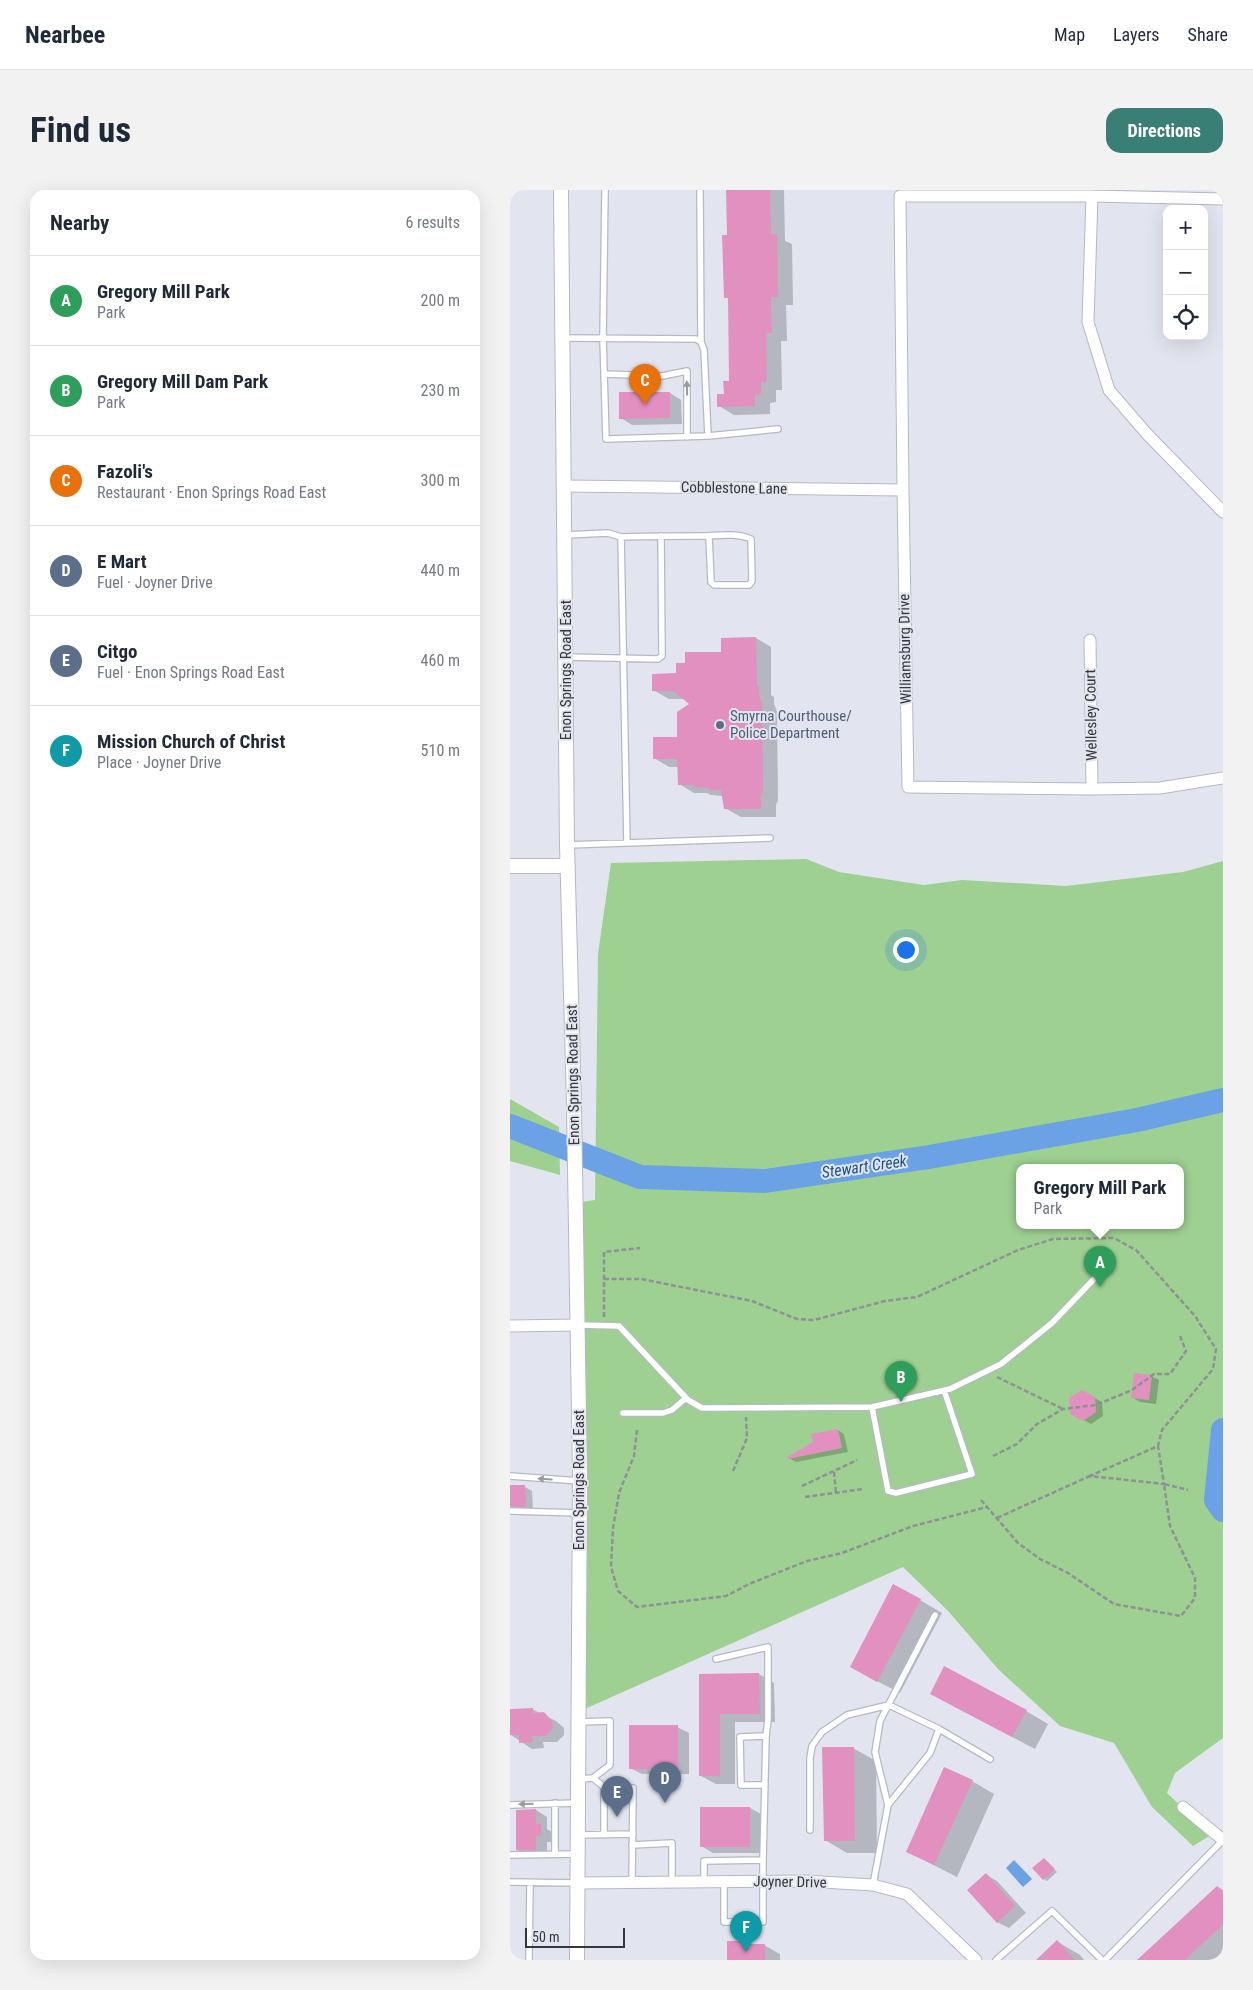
<!DOCTYPE html>
<html lang="en">
<head>
<meta charset="utf-8">
<style>
  body { margin:0; font-family:"Roboto Condensed",sans-serif; background:#f2f2f3; color:#1f2937 }
  .controls { position:absolute; right:15px; top:15px; display:grid; overflow:hidden; border-radius:10px; box-shadow:0 5px 20px #0002 }
  .controls button { width:45px; height:45px; display:grid; place-items:center; padding:0; border:0; border-bottom:1px solid #e0e1e3; background:#fff; color:#1f2937; font:25px sans-serif }
  .scale { position:absolute; left:15px; bottom:12px; width:100px; box-sizing:border-box; padding-left:5px; border:2px solid #36373b; border-top:0; font-size:14px; line-height:18px; white-space:nowrap; color:#36373b; -webkit-text-stroke:4px #e2e5ef; paint-order:stroke }
  .you { position:absolute; left:395px; top:759px; width:18px; height:18px; margin:-12px; border:4px solid #fff; border-radius:50%; background:#1a73e8; box-shadow:0 0 0 8px #1a73e833 }
  .badge { display:grid; place-items:center; width:32px; height:32px; border-radius:50%; background:#3a7f75; color:#fff; font-size:16px; font-weight:700 }
  .pin { position:absolute; translate:-50% -41px; filter:drop-shadow(0 1px 2px #0008) }
  .pin::after { content:''; position:absolute; top:26px; width:18px; height:15px; background:inherit; clip-path:polygon(0 0,100% 0,50% 100%) }
  .popup { position:absolute; left:506px; top:974px; width:168px; height:65px; box-sizing:border-box; display:grid; place-content:center; border-radius:10px; background:#fff; filter:drop-shadow(0 1px 4px #0005); font-size:16px; white-space:nowrap; color:#747a83 }
  .popup b { font-size:19px; color:#1f2937 }
  .popup::after { content:''; position:absolute; left:50%; top:100%; margin-left:-10px; border:10px solid transparent; border-top-color:#fff }
  .list { margin:0; padding:0; list-style:none }
  h2 { display:flex; justify-content:space-between; align-items:center; height:65px; margin:0; padding:0 20px; font-size:21px }
  h2 small { font-size:16px; font-weight:400; color:#747a83 }
  .list li { display:grid; grid-template-columns:32px 1fr auto; gap:15px; align-items:center; box-sizing:border-box; height:90px; padding:0 20px; border-top:1px solid #e0e1e3 }
  .list b { display:block; font-size:19px; white-space:nowrap }
  .list p { margin:0; font-size:16px; white-space:nowrap; color:#747a83 }
  .list em { font-size:16px; font-style:normal; color:#747a83 }
  .icon { flex:none; width:28px; height:28px; fill:none; stroke:currentColor; stroke-width:2; stroke-linecap:round; stroke-linejoin:round }
  .map { position:relative; flex:none; width:713px; height:1770px; overflow:hidden; border-radius:15px }
  header { display:flex; align-items:center; gap:30px; box-sizing:border-box; height:70px; padding:0 25px; background:#fff; border-bottom:1px solid #e0e1e3 }
  header strong { font-size:24px }
  nav { display:flex; gap:28px; margin-inline-start:auto; font-size:18px }
  .intro { display:flex; align-items:center; justify-content:space-between; box-sizing:border-box; height:120px; padding:0 30px }
  h1 { margin:0; font-size:35px }
  .button { padding:12px 22px; border-radius:15px; background:#3a7f75; color:#fff; font-size:18px; font-weight:700 }
  main { display:flex; gap:30px; padding:0 30px }
  aside { flex:1; background:#fff; border-radius:15px; box-shadow:0 5px 20px #0002 }
  .map>svg:first-child { display:block }
</style>
</head>
<body>
<header>
<strong>Nearbee</strong>
<nav><a>Map</a><a>Layers</a><a>Share</a></nav>
</header>
<div class="intro"><h1>Find us</h1><a class="button">Directions</a></div>
<main>
<aside>
<h2>Nearby<small>6 results</small></h2>
<ul class="list">
<li><span class="badge" style="background:#2e9e5b">A</span><div><b>Gregory Mill Park</b><p>Park</p></div><em>200 m</em></li>
<li><span class="badge" style="background:#2e9e5b">B</span><div><b>Gregory Mill Dam Park</b><p>Park</p></div><em>230 m</em></li>
<li><span class="badge" style="background:#e8710a">C</span><div><b>Fazoli's</b><p>Restaurant · Enon Springs Road East</p></div><em>300 m</em></li>
<li><span class="badge" style="background:#5c6f8a">D</span><div><b>E Mart</b><p>Fuel · Joyner Drive</p></div><em>440 m</em></li>
<li><span class="badge" style="background:#5c6f8a">E</span><div><b>Citgo</b><p>Fuel · Enon Springs Road East</p></div><em>460 m</em></li>
<li><span class="badge" style="background:#0f9aa8">F</span><div><b>Mission Church of Christ</b><p>Place · Joyner Drive</p></div><em>510 m</em></li>
</ul>
</aside>
<div class="map">
<svg width="713" height="1770" viewBox="0 0 713 1770">
  <rect width="100%" height="100%" fill="#e2e5ef"/>
  <path fill="#9ed091" fill-rule="evenodd" d="M296 669 329 682 414 695 452 690 556 696 673 682 713 671V1548L665 1583 657 1603 701 1645 683 1656 642 1617 604 1553 550 1536 488 1479 439 1422 393 1377 68 1522 65 1013 85 1010 88 764 101 673ZM510 978H670V1036H510Z
    M0 909 49 937 50 985 0 971Z"/>
  <path fill="#6aa2e5" d="M504 1670 522 1689 513 1697 496 1678Z"/>
  <path fill="#0003" d="M217 0H274L275 51 282 54 283 115H276L277 151H271L272 200H266V212L260 213V224L224 225 209 216 221 192 219 109 215 107 218 46Z
    M160 203 171 210 172 234 122 235 111 228Z
    M246 448 261 457V505L264 507V514L267 522 268 610 266 615V627H231L215 618 212 606 201 605 197 603H184L169 594V577H159L144 568 168 548 181 514 175 509H159L143 500 167 485 176 474 212 463Z
    M641 1186 649 1190 646 1214 630 1212 623 1208Z
    M572 1201 592 1212 593 1226 581 1234 561 1223Z
    M328 1240 334 1244 338 1262 286 1272 279 1268Z
    M0 1297H15L22 1301 23 1320 0 1321Z
    M410 1410 432 1423 390 1503 363 1489Z
    M249 1484 264 1493 265 1532H225V1594H206L191 1586 190 1485Z
    M443 1516 516 1521 538 1534 525 1559Z
    M22 1519 46 1531 54 1538V1545L47 1552H33L34 1558 22 1559 1 1545Z
    M167 1537 179 1543V1584H132L120 1578Z
    M343 1558 366 1571 367 1663H337L315 1650Z
    M462 1591 484 1604 447 1687 398 1662Z
    M240 1618 251 1624V1663H203L191 1656Z
    M26 1620 37 1627V1639L42 1642V1652H37V1666H19L7 1660Z
    M534 1669 547 1682 537 1691 534 1689Z
    M476 1685 487 1691 516 1723 499 1738 487 1732Z
    M708 1697 713 1700V1768L711 1770H631Z
    M236 1752 241 1755H254L270 1764V1770H218Z
    M548 1752 570 1765 574 1770H528Z"/>
  <g fill="none" stroke-linecap="round" stroke-linejoin="round">
    <path stroke="#6aa2e5" stroke-width="24" d="M0 936 130 987 255 991 419 967 627 930 713 910
      M713 1240 706 1310 713 1320"/>
  </g>
  <path fill="#e190c0" d="M216 0H260L261 44H267L268 107H261L262 143H256L257 192H251V204L245 205V216L207 217V204H214L213 191H219L218 108H214L212 45H217Z
    M109 202H160V228L109 229Z
    M246 447 247 496 249 497V505L252 513 253 601 251 606V619H214L211 600H200L198 598 185 597 183 595H168L167 569H143V547H167V522L179 514 164 501H142V484L166 483V473H175V462H211V448Z
    M624 1183 642 1185 639 1210 621 1208Z
    M572 1200 585 1207 586 1222 573 1231 560 1224 559 1208Z
    M328 1239 332 1258 278 1269 277 1267 303 1252 301 1244Z
    M0 1295H15L16 1317 0 1316Z
    M383 1394 411 1409 367 1492 340 1477Z
    M434 1476 517 1520 502 1547 420 1504Z
    M249 1483 250 1524H210V1586H189V1484Z
    M23 1518V1523L34 1522 42 1531 43 1538 35 1546H22L23 1552 9 1553V1545H0V1519Z
    M119 1535H168V1579H119Z
    M312 1557H344L345 1651H314Z
    M434 1577 463 1590 424 1675 396 1662Z
    M190 1617H240V1657H190Z
    M26 1619V1634H31V1646H26V1660H6V1620Z
    M534 1668 545 1679 533 1690 522 1678Z
    M476 1683 505 1716 487 1733 457 1700Z
    M707 1696 713 1702V1735L694 1752 675 1770H627Z
    M547 1750 565 1770H526Z
    M217 1751H236L237 1754H255V1770H217Z"/>
  <g fill="none" stroke-linecap="round" stroke-linejoin="round">
    <g stroke="#b5b9c2" stroke-width="8">
      <path id="service" d="M95 0 93 148 96 249 198 246
        M190 0 191 152
        M53 148 186 149 191 152 194 160 198 246 268 239
        M94 184 152 186 177 181V247
        M55 345 98 343 111 347 117 653
        M111 347C138 346 164 346 190 346 206 346 226 342 241 349L242 391 239 395H204L201 392 199 346
        M56 467 148 469 152 466 151 346
        M57 655 260 648
        M69 1135 109 1136 178 1210 192 1218 362 1217 440 1199 491 1174 542 1133 584 1089
        M362 1217 378 1301 386 1303 462 1284 434 1200
        M113 1223H153L162 1220 176 1208
        M0 1286 70 1291
        M0 1321 70 1323
        M206 1469 258 1457V1530L256 1546 253 1670
        M83 1588 94 1597 123 1598 122 1693
        M68 1589 83 1588 100 1575V1531L68 1532
        M254 1595H231L230 1547 256 1546
        M94 1597V1645
        M0 1615 67 1613
        M378 1615 420 1563 429 1539 480 1569
        M300 1640V1568L302 1556 312 1542 337 1525 379 1515 429 1539
        M67 1645 123 1644
        M122 1655 162 1653V1692
        M45 1664V1613
        M0 1665 67 1664
        M0 1692 67 1693
        M194 1692V1671L253 1670V1732H214V1691
        M363 1695 378 1615 365 1562 370 1531 425 1425
        M19 1770 20 1693
        M486 1770 542 1721 592 1770
        M595 1770 713 1650"/>
    </g>
    <g stroke="#b5b9c2" stroke-width="13">
      <path id="minor" d="M582 6 578 132 599 200 637 244 713 322
        M713 9 582 6H390L393 300 398 597 582 599 650 598 713 588
        M55 296 393 300
        M580 450 582 599
        M0 1136 67 1135
        M673 1617 713 1650
        M67 1693 295 1691 363 1695 397 1704 466 1770"/>
    </g>
    <g stroke="#b5b9c2" stroke-width="16">
      <path id="tertiary" d="M51 0 57 655 64 915 70 1288 67 1770
        M0 676H58"/>
    </g>
    <path stroke="#8f9198" stroke-width="2.5" stroke-dasharray="5 2.5" stroke-linecap="butt" d="M94 1089H131L242 1111 287 1129 304 1130 375 1111 407 1107 508 1060 543 1049 604 1048 626 1060 685 1126 706 1159 703 1179 652 1240 648 1256 580 1286 654 1294 648 1256
      M94 1127V1062L130 1058
      M487 1187 553 1219
      M127 1240 124 1266 109 1303 103 1338 101 1377 108 1401 127 1417 216 1406 239 1394 297 1371 332 1363 403 1336 477 1317
      M483 1266 507 1254 527 1234 553 1219 586 1215 622 1200 644 1184H660L676 1161 670 1146
      M223 1281 237 1248 236 1227
      M324 1282 326 1303
      M292 1296 347 1270
      M295 1307 353 1299
      M471 1310 508 1353 530 1369 558 1383 604 1414 671 1426 685 1408V1388L660 1336 654 1294 678 1300
      M487 1328 580 1286"/>
    <use href="#service" stroke="#fff" stroke-width="5.5"/>
    <use href="#minor" stroke="#fff" stroke-width="11"/>
    <use href="#tertiary" stroke="#fff" stroke-width="14"/>
  </g>
  <defs><path id="oneway-solid" d="M-6-.8H1V-3.2L6.5 0L1 3.2V.8H-6Z" transform="scale(1.25)"/></defs>
  <g fill="#9a9b9d">
    <use href="#oneway-solid" transform="translate(177 198) rotate(-91)"/>
    <use href="#oneway-solid" transform="translate(35 1289) rotate(-176)"/>
    <use href="#oneway-solid" transform="translate(16 1614) rotate(179)"/>
  </g>
  <circle fill="#5c6f8a" stroke="#e2e5ef" stroke-width="2" cx="210" cy="535" r="5"/>
  <g text-anchor="middle" stroke-width="4" stroke-linejoin="round" paint-order="stroke">
    <g font-size="15" fill="#36373b" stroke="#e2e5ef">
      <text transform="translate(224 298) rotate(1)" y="5">Cobblestone Lane</text>
      <text transform="translate(395 459) rotate(-91)" y="5">Williamsburg Drive</text>
      <text transform="translate(56 480) rotate(-90)" y="5">Enon Springs Road East</text>
      <text transform="translate(581 525) rotate(-91)" y="5">Wellesley Court</text>
      <text transform="translate(63 885) rotate(-91)" y="5">Enon Springs Road East</text>
      <text transform="translate(69 1290) rotate(-90)" y="5">Enon Springs Road East</text>
      <text transform="translate(280 1692) rotate(1)" y="5">Joyner Drive</text>
    </g>
    <g font-size="15" fill="#4e5e75" stroke="#e2e5ef" text-anchor="start">
      <text x="220" y="531">Smyrna Courthouse/<tspan x="220" dy="17">Police Department</tspan></text>
    </g>
    <g font-size="16" font-style="italic" fill="#19518e" stroke="#e2e5ef">
      <text transform="translate(354 976) rotate(-8)" y="6">Stewart Creek</text>
    </g>
  </g>
</svg>
<div class="controls">
<button>+</button>
<button>−</button>
<button><svg class="icon" aria-label="locate" viewBox="0 0 24 24"><circle cx="12" cy="12" r="6"/><path d="M12 2v4M12 18v4M2 12h4M18 12h4"/></svg></button>
</div>
<div class="scale">50 m</div>
<div class="you"></div>
<div class="pin badge" style="left:590px;top:1097px;background:#2e9e5b">A</div>
<div class="popup"><b>Gregory Mill Park</b>Park</div>
<div class="pin badge" style="left:391px;top:1212px;background:#2e9e5b">B</div>
<div class="pin badge" style="left:135px;top:215px;background:#e8710a">C</div>
<div class="pin badge" style="left:155px;top:1613px;background:#5c6f8a">D</div>
<div class="pin badge" style="left:107px;top:1627px;background:#5c6f8a">E</div>
<div class="pin badge" style="left:236px;top:1762px;background:#0f9aa8">F</div>
</div>
</main>
</body>
</html>
